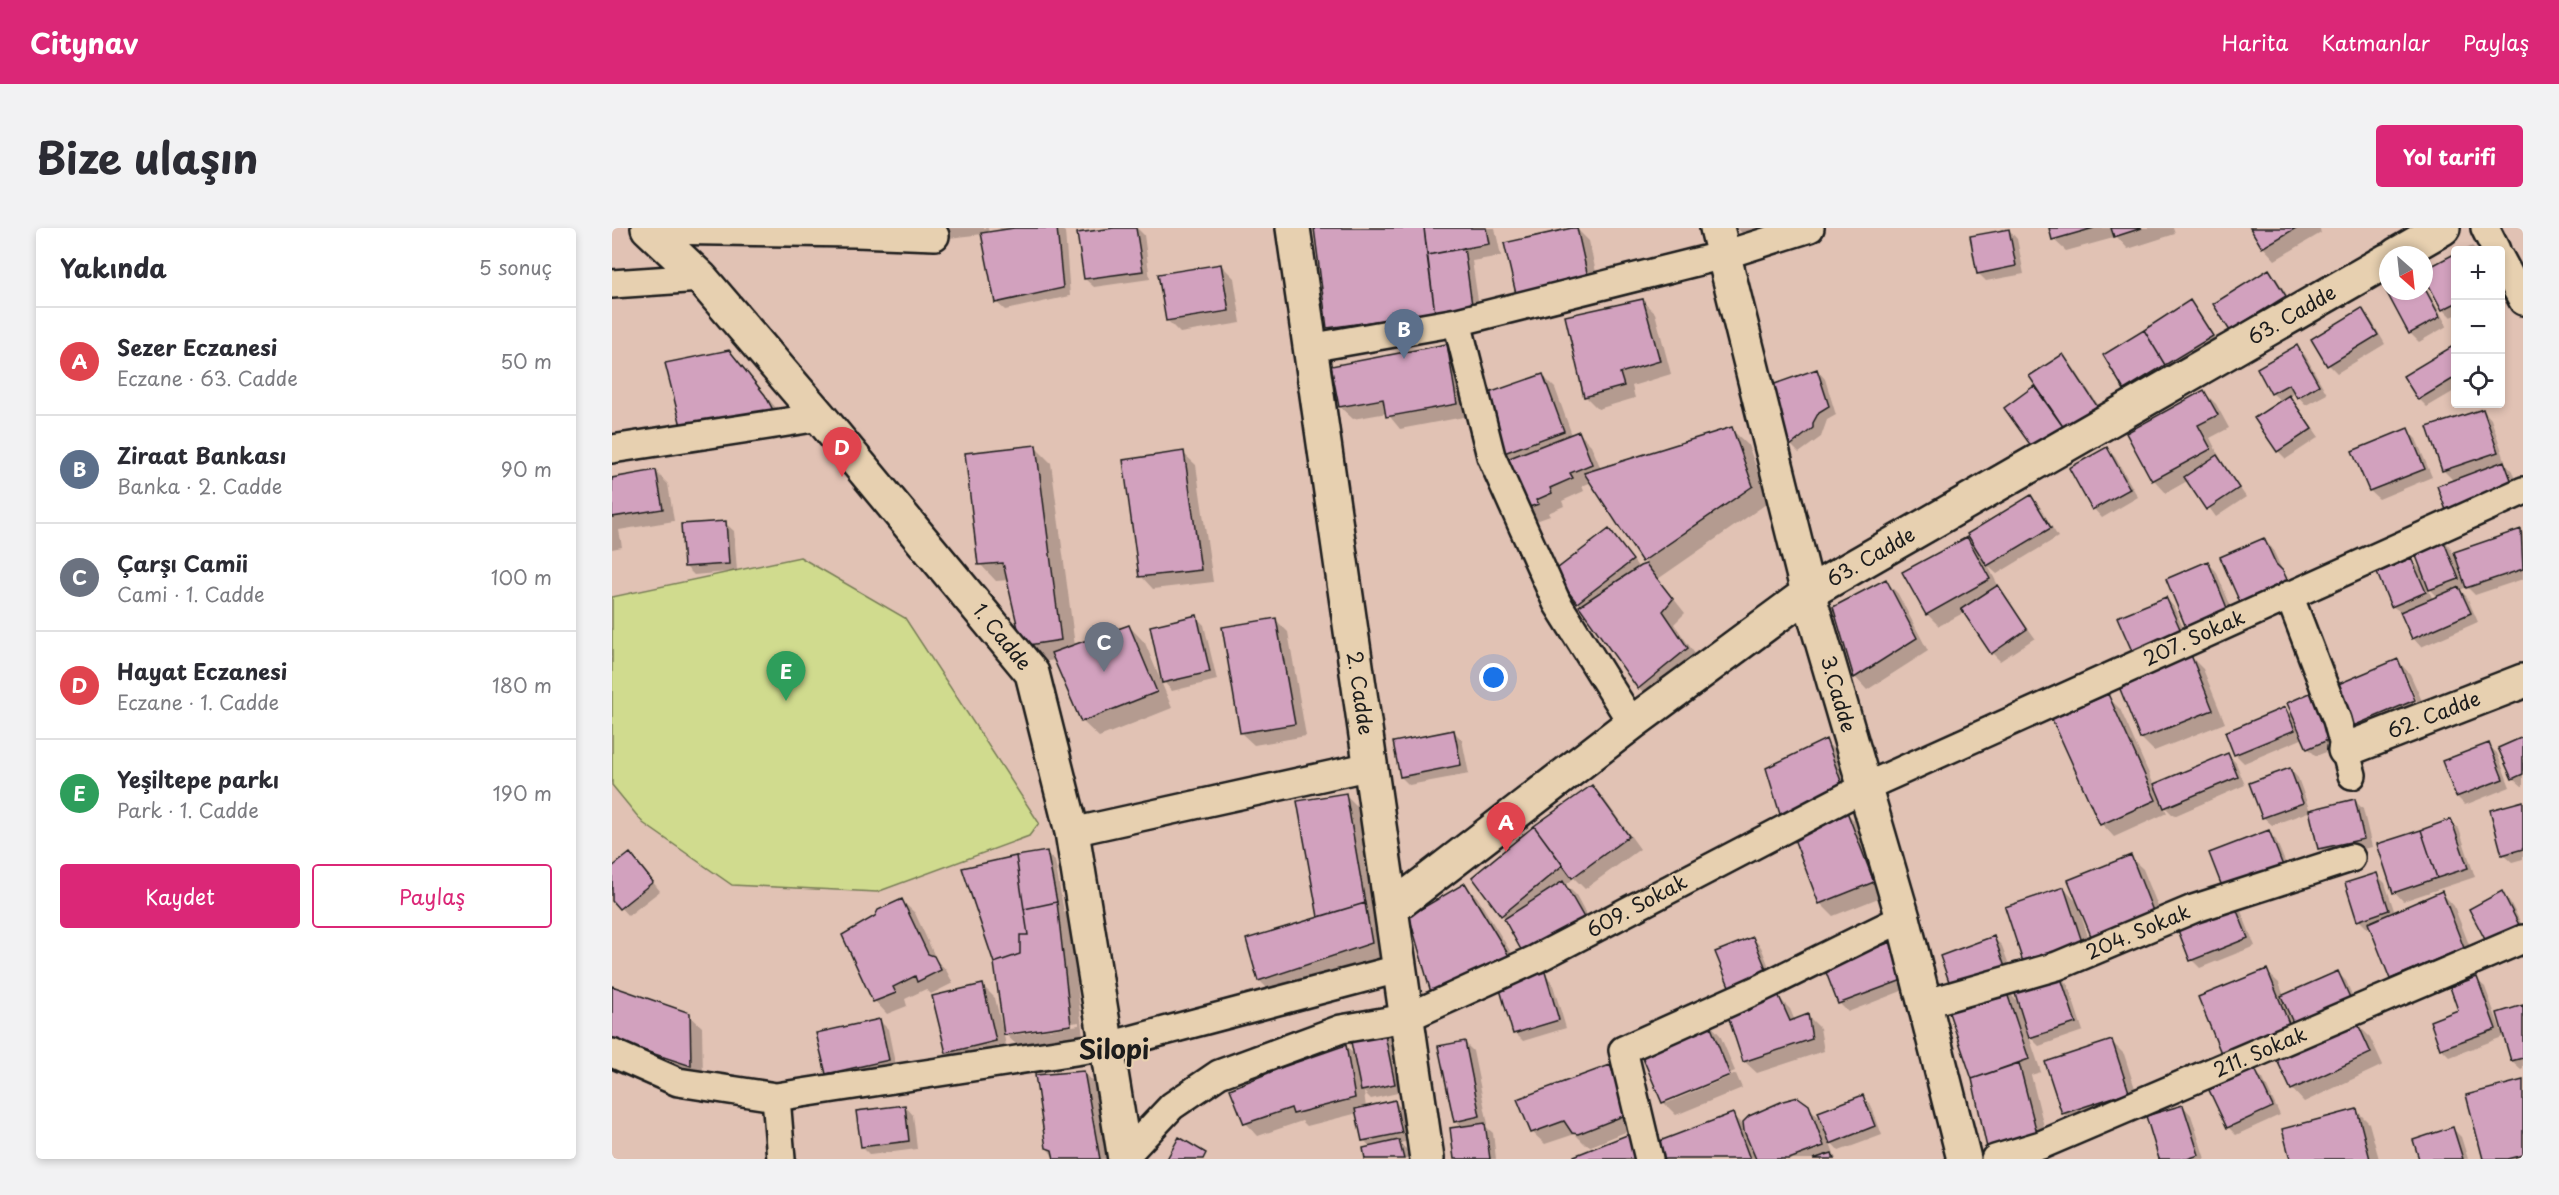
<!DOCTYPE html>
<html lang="tr">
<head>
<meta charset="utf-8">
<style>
  body { margin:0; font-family:"Playpen Sans",sans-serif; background:#f2f2f3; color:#2b2b33 }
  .controls { position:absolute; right:18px; top:18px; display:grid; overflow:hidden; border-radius:6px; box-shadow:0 3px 9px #0003 }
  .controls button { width:54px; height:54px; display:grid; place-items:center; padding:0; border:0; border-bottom:2px solid #e1e1e2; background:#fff; color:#2b2b33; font:30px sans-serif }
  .compass { position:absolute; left:1767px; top:18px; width:54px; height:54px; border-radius:50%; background:#fff; box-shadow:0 3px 9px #0003; rotate:153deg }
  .you { position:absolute; left:882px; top:450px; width:21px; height:21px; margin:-15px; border:4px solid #fff; border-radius:50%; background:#1a73e8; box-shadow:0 0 0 9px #1a73e833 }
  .badge { display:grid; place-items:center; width:39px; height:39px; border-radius:50%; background:#db2777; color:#fff; font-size:20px; font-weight:700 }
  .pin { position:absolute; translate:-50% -50px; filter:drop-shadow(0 2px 3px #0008) }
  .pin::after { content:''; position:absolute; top:32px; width:21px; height:18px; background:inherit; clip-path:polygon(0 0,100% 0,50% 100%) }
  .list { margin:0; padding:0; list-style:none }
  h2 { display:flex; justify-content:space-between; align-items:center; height:78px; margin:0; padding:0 24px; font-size:26px }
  h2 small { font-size:20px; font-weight:400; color:#7c7c81 }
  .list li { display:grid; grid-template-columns:39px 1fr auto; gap:18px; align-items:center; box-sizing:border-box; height:108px; padding:0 24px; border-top:2px solid #e1e1e2 }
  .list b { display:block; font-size:22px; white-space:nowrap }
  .list p { margin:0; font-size:20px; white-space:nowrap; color:#7c7c81 }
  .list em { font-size:20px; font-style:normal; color:#7c7c81 }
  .actions { display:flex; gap:12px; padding:18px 24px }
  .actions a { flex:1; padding:14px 0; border:2px solid #db2777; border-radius:6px; text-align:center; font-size:21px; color:#db2777 }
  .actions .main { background:#db2777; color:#fff }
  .icon { flex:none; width:33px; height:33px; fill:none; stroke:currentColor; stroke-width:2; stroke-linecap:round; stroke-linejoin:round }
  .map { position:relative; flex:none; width:1911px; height:931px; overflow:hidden; border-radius:6px }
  header { display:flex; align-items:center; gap:36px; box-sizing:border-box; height:84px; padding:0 30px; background:#db2777; color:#fff }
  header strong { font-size:28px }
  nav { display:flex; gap:33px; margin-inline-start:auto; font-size:21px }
  .intro { display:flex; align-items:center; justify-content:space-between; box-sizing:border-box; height:144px; padding:0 36px }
  h1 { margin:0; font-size:42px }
  .button { padding:15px 27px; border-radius:6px; background:#db2777; color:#fff; font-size:21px; font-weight:700 }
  main { display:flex; gap:36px; padding:0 36px }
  aside { flex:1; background:#fff; border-radius:6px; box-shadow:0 3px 9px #0003 }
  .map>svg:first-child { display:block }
</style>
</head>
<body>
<header>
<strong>Citynav</strong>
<nav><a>Harita</a><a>Katmanlar</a><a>Paylaş</a></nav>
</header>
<div class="intro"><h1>Bize ulaşın</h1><a class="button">Yol tarifi</a></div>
<main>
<aside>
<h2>Yakında<small>5 sonuç</small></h2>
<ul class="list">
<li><span class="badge" style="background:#e0444e">A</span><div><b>Sezer Eczanesi</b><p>Eczane · 63. Cadde</p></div><em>50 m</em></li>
<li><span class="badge" style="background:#5c6f8a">B</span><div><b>Ziraat Bankası</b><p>Banka · 2. Cadde</p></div><em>90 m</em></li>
<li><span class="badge" style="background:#6b7280">C</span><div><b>Çarşı Camii</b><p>Cami · 1. Cadde</p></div><em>100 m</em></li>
<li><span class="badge" style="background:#e0444e">D</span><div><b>Hayat Eczanesi</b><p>Eczane · 1. Cadde</p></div><em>180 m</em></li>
<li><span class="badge" style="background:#2e9e5b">E</span><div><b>Yeşiltepe parkı</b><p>Park · 1. Cadde</p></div><em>190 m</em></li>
</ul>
<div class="actions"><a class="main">Kaydet</a><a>Paylaş</a></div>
</aside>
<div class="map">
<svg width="1911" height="931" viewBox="0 0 1911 931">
  <rect width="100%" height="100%" fill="#e1c2b4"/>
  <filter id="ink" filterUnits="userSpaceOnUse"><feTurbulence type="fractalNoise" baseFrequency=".0167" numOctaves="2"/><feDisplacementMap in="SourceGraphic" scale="12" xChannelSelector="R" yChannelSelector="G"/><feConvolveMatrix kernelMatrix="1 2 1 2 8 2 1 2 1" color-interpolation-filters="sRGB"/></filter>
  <g filter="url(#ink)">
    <path fill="#d0db8e" stroke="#767c55" stroke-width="1.5" d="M188 329 293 390 427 595 417 608 265 664 120 657 31 595 0 557V369Z"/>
    <path fill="#0003" fill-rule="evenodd" d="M317 0H376L377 5 390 3 387 0H468L450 2 453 4 458 68 393 82 384 74 371 6 328 11Z
      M512 0H525L532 7 538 51 482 59 473 51Z
      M703 0H883L889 28 860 33 868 85 733 116 717 99Z
      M1125 0H1167L1131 6Z
      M1438 0H1561L1563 6 1516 21 1505 9 1454 23 1441 11Z
      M1640 0H1707L1709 5 1663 32 1651 19Z
      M965 1 977 13 988 62 918 78Z
      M1397 2 1405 11 1412 46 1374 53 1366 45Z
      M1860 18 1864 22H1852Z
      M1844 27V87L1839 89 1831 81 1812 44Z
      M609 37 622 50 629 95 568 105 555 92Z
      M1657 43 1665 51 1681 77 1627 110 1619 102Z
      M1812 55 1835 98 1807 114 1798 105 1776 63H1812Z
      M1030 73 1043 85 1059 146 1020 158 1023 170 986 181 973 168Z
      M1578 74 1586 83 1608 117 1522 170 1513 161 1493 127Z
      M1749 82 1758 90 1773 116 1725 145 1717 137Z
      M834 118 847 130 857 188 788 201 775 185 741 191 728 179Z
      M1684 119 1693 127 1715 166 1694 177 1683 165 1676 169 1685 178 1707 209 1674 231 1666 223 1670 174 1660 165Z
      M1844 123V162L1815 179 1807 171Z
      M117 124 165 181 173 196 84 214Z
      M1451 128 1459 136 1493 187 1431 229 1394 180 1424 159Z
      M1205 142 1213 151 1224 187 1215 192 1209 209 1187 225 1179 217Z
      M930 147 943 160 960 207 967 205 979 217 989 241 1119 201 1136 217 1157 274 1046 351 1073 385 1062 396 1088 433 1040 472 1027 460 966 374 1005 311 1027 340 1036 338 980 254 970 258 972 263 950 273 952 278 936 285 938 288 924 293 911 280 900 231 893 224Z
      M1591 163 1604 176 1617 200 1598 210 1610 234 1634 269 1604 289 1577 252 1554 265 1542 252 1516 206Z
      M1871 182 1879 191 1893 232 1891 233 1900 243 1908 266 1844 290 1836 282 1827 259 1842 253 1831 242Z
      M1795 202 1804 211 1820 249 1767 271 1758 263 1742 224Z
      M423 219 439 235 463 418 517 398 533 415 560 480 487 509 470 493 444 432 428 434 412 418 397 352 384 353 368 336Z
      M1494 220 1503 229 1526 269 1490 290 1482 281 1459 240Z
      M571 225 584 237 601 354 541 361 529 348Z
      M43 243 56 256 62 293 7 302 10 319 0 321V251Z
      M1419 269 1427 277 1446 309 1385 346 1376 338 1388 361 1423 410 1388 433 1380 425 1353 384 1327 398 1315 386 1355 311 1365 321Z
      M113 295 122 303 125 343 82 347 74 339Z
      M1909 303 1911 305V351L1863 367 1855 359 1848 362 1855 369 1866 394 1809 419 1801 410 1790 385 1780 378 1799 332 1812 344 1830 310 1838 319 1841 326ZM1815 358 1826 369 1821 372Z
      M1652 312 1660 320 1672 346 1679 353 1639 386Z
      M1596 335 1604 343 1625 393 1585 410Z
      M1274 353 1286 366 1316 423 1255 462 1243 449Z
      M1554 370 1562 379 1576 411 1530 431 1521 423 1507 390Z
      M584 389 592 397 605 452 560 463 552 454Z
      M663 391 676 404 694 508 642 517 629 505Z
      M1579 429 1591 441 1613 495 1542 523 1529 510Z
      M1786 433 1798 446 1815 484 1755 510 1742 497ZM1791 446H1794L1807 478 1805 479Z
      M1495 468 1508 481 1542 557 1616 526 1624 535 1633 557 1562 588 1552 578 1555 585 1502 609 1490 596 1442 492Z
      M1673 481 1684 492 1732 517 1704 528 1696 520 1692 510 1632 535 1623 526Z
      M842 504 850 512 857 546 797 557 789 549Z
      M1911 511V558H1910L1901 550Z
      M1213 513 1226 525 1242 571 1233 583 1246 596 1274 667 1221 688 1208 675Z
      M1876 517 1885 525 1898 559 1853 577 1845 569 1832 534Z
      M1678 541 1686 550 1698 583 1742 572 1751 581 1760 619 1716 629 1708 620 1699 583 1660 597 1651 589Z
      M980 559 992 571 1028 621 973 661 962 650 954 657 964 667 986 708 894 691 890 687Z
      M734 567 746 579 772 728 660 765 648 753 636 712 707 690 687 574Z
      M1911 574V631L1900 634 1891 626Z
      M1839 593 1847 601 1863 649 1791 673 1783 664Z
      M1656 604 1664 612 1678 646 1621 668Z
      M434 625 443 633 452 684 457 688 471 809 406 818 391 804 396 825 348 837 335 824 371 758 383 770 390 799H392ZM467 794V797L402 807V804Z
      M1518 629 1531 641 1553 696 1493 720 1480 707 1468 677 1466 678 1484 733 1427 752 1452 661 1468 677Z
      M26 635 48 663 16 688 0 670V641Z
      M1765 647 1773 655 1783 685 1830 665 1842 678 1863 732 1792 762 1779 750 1759 699 1755 700 1747 692Z
      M853 657 865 669 911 744 834 780Z
      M1889 665 1898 674 1911 699V714Z
      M290 673 303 685 325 733 334 742 341 755 319 766 314 761 293 771 295 778 275 786 263 773 232 707Z
      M1620 675 1629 683 1643 718 1588 740 1580 732Z
      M1141 710 1149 719 1164 756 1129 771Z
      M1382 710 1390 718 1402 750 1330 729Z
      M1279 716 1287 724 1300 759 1236 784 1228 776 1214 740Z
      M1654 743 1667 755 1672 768 1726 745 1734 753 1747 783 1623 837 1610 825 1588 770Z
      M932 746 940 754 954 800 911 813 903 805Z
      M1448 749 1456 757 1471 803 1427 818 1417 808 1429 844 1419 847 1437 918 1388 931 1376 919 1361 851 1337 780 1392 760 1408 776Z
      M1864 751 1873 759 1889 803 1911 779V840L1909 841 1900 833 1893 808 1838 829 1829 820Z
      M0 759 77 787 90 799 91 850 0 819Z
      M1165 768 1178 781 1183 793 1196 788 1208 800 1212 823 1145 845 1132 833Z
      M267 792 276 801 284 840 224 854 215 846Z
      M1096 794 1108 807 1123 843 1055 872V875L1124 846 1130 860 1064 887 1051 874Z
      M1745 796 1758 809 1771 837 1692 874 1680 861Z
      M771 804 780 812 790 864 759 871 752 864 754 880 783 874 791 882 798 913 788 915 795 922 798 931H755L759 920 752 912 746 885 695 898 690 893 646 908 634 895 734 818 743 828Z
      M1499 813 1512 826 1528 876 1464 897 1451 885Z
      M853 815 861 823 876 896 872 897 881 905 884 931H844L850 900 843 893Z
      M997 838 1010 851 1028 898 979 918 974 917 963 906 933 916 920 904Z
      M1643 843 1651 851 1668 887 1624 907 1616 899Z
      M472 844 484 857 497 931H443L435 920Z
      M1911 854V931H1873Z
      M1250 869 1259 877 1270 907 1227 923 1217 912 1224 931H1053L1120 887 1133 899 1196 878 1211 894Z
      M293 878 301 887 305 921 258 927 250 919Z
      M1571 878 1579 887 1593 931H1548Z
      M1744 882 1757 895 1767 931H1680Z
      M1841 901 1849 909 1856 931H1808Z"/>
    <path fill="#d2a1be" stroke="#1c1c1c" stroke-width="1.5" d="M402 0H445L451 60 383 75 369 5Z
      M502 0H524L531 43 472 51 465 5Z
      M702 0H812L823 85 715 100Z
      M812 0H874L877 16 815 27Z
      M960 0H965L976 49 904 66 892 15Z
      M1437 0H1482L1440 12Z
      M1499 0H1530L1502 9Z
      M1638 0H1684L1650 20Z
      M1397 1 1404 38 1365 46 1358 8Z
      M852 20 860 77 823 85 815 27Z
      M1844 25V75L1830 82 1812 48V42Z
      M609 36 617 83 554 93 546 46Z
      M1657 41 1674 68 1618 103 1601 76Z
      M1812 59 1828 89 1797 106 1774 63H1812Z
      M1031 71 1048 133 1008 145 1012 158 972 169 953 88Z
      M1578 72 1601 108 1553 137 1532 102Z
      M1750 80 1766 107 1715 138 1699 111Z
      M1532 102 1553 137 1512 162 1491 127Z
      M835 116 845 176 774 189 771 171 727 179 719 138Z
      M1685 117 1707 157 1685 170 1677 156 1659 166 1645 140Z
      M1841 118 1844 123V149L1806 172 1791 148Z
      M117 122 153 167 162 184 70 202 53 135Z
      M1451 126 1485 178 1452 200 1417 148Z
      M1205 141 1217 178 1207 184 1201 195V200L1178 218 1157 158Z
      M931 146 952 203 892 225 871 167Z
      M1422 158 1452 200 1422 222 1392 180Z
      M1592 162 1606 187 1586 197 1599 221 1540 253 1514 205Z
      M1677 167 1700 201 1665 224 1642 190Z
      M1871 181 1886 224 1830 243 1815 199Z
      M1120 199 1141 258 1030 334 972 245Z
      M1796 200 1813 241 1757 263 1740 223Z
      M967 203 980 236 958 245 961 250 938 260 940 265 924 272 927 276 910 281 890 233Z
      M424 217 449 412 410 418 391 335 366 337 353 225Z
      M1495 219 1518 261 1480 282 1457 240Z
      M572 223 589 342 527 349 511 232Z
      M1605 227 1627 260 1594 282 1572 249Z
      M1892 233 1901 257 1834 282 1825 258Z
      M44 242 51 281 0 289V250Z
      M1419 267 1439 300 1375 338 1355 306Z
      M114 293 117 336 72 339 69 296Z
      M997 301 1021 332 965 375 941 344Z
      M1909 301 1911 341 1854 360 1842 324Z
      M1355 309 1378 351 1314 387 1290 344Z
      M1830 309 1847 351 1817 362 1801 320Z
      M1652 310 1664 336 1671 343 1678 358 1630 379 1608 329Z
      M1799 330 1814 364 1779 379 1765 345Z
      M1596 333 1617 385 1575 402 1554 351Z
      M1034 336 1061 371 1051 383 1076 420 1026 461 967 378 1028 338Z
      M1274 351 1305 410 1242 450 1221 379Z
      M1386 357 1415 401 1379 426 1349 381Z
      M1847 359 1859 385 1800 411 1788 384Z
      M1554 369 1569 403 1520 423 1505 389Z
      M585 387 598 444 550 455 538 398Z
      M664 390 683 496 628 505 610 399Z
      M517 397 545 464 469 494 439 425Z
      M1579 427 1601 482 1528 511 1506 456Z
      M1786 431 1803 472 1741 498 1724 457Z
      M1705 462 1725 508 1695 521 1675 475Z
      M1496 466 1544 572 1488 597 1440 491Z
      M1673 479 1683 502 1622 527 1613 504Z
      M842 502 849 537 788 549 781 514Z
      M1911 509V546L1900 551 1886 520Z
      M1214 511 1231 559 1170 593 1154 540Z
      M1877 515 1891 551 1844 569 1830 533Z
      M1616 525 1626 549 1552 580 1542 556Z
      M1678 540 1691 575 1650 590 1637 555Z
      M980 557 1017 608 960 650 922 598Z
      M734 565 753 675 706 689 685 573Z
      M1743 571 1752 611 1706 621 1697 582Z
      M1911 573V621L1890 627 1878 582Z
      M1234 581 1262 654 1207 676 1179 603Z
      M1839 591 1856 640 1825 650 1809 602Z
      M922 598 951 637 889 688 860 649Z
      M1657 602 1671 638 1611 661 1597 625Z
      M1809 602 1825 650 1781 665 1765 616Z
      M435 623 445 674 412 681 404 628Z
      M18 625 41 654 7 681 0 673V639Z
      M1519 627 1541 683 1479 708 1456 652Z
      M404 628 416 707H408V726L382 735 350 640Z
      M1765 645 1777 682 1745 693 1733 655Z
      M951 653 975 695 912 727 892 691Z
      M853 655 899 731 820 768 797 688Z
      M1452 659 1472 720 1413 740 1393 679Z
      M1830 663 1852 720 1778 751 1756 695Z
      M1890 663 1910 703 1877 719 1857 681Z
      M290 671 316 726 322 728 329 742 305 754 303 748 281 759 284 765 261 774 230 707 263 688 266 682Z
      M1621 673 1636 710 1578 733 1564 697Z
      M445 674 459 797 392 807 382 735 408 726V707H416L412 681Z
      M753 675 760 715 646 753 634 711Z
      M1382 708 1394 742 1340 762 1328 728Z
      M1141 709 1157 748 1119 763 1103 724Z
      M1279 714 1293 751 1226 776 1212 739Z
      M1655 741 1678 798 1609 825 1586 769Z
      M1726 743 1740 774 1683 799 1669 768Z
      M933 744 947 792 901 806 887 758Z
      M1448 747 1464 795 1417 810 1402 762Z
      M1865 749 1884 801 1828 821 1818 793 1846 782 1838 759Z
      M371 756 384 813 334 825 320 768Z
      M0 758 78 785 79 838 0 812Z
      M1393 759 1417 831 1360 851 1335 779Z
      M1166 766 1178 793 1196 786 1200 811 1131 834 1116 788Z
      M1911 777V830L1899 833 1885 785Z
      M268 791 277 832 214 846 204 805Z
      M1096 792 1118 847 1050 875 1027 821Z
      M1745 794 1759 825 1679 862 1665 832Z
      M772 802 783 856 749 863 738 809Z
      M1500 812 1517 864 1450 886 1433 834Z
      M853 813 868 888 842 894 826 818Z
      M734 817 743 870 681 886 679 880 632 896 618 861 671 839Z
      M1407 835 1425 905 1375 920 1360 851Z
      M998 837 1016 886 966 906 960 905 952 893 919 905 905 871Z
      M1643 841 1661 879 1615 900 1597 862Z
      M472 843 488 931H442L440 922 434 920 423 847Z
      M1911 852V927L1895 931H1871L1854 867Z
      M1251 867 1263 898 1218 916 1206 884Z
      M1186 869 1197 877 1212 918 1177 931H1144L1132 903 1131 894 1137 888 1171 873Z
      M783 872 790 905 750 913 743 881Z
      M293 877 297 913 249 919 244 883Z
      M1571 877 1587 927 1575 931H1547L1534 888Z
      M1745 881 1758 931H1678L1670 901Z
      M1121 885 1138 931H1051L1045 914Z
      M873 895 878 931H842L838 900Z
      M1841 899 1851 931H1807L1801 912Z
      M1020 905 1030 931H963L962 928Z
      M567 909 594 925 591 931H555Z
      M787 912 792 931H753L751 920Z
      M1220 925 1222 931H1201Z"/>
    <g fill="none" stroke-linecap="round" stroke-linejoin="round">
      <g stroke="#1c1c1c" stroke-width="32">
        <path id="minor" d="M1873 0 1884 22
          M38 2 244 5 323 8
          M1888 30 1911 73
          M0 56 89 50
          M845 94 879 228 945 375 1020 495
          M697 120 845 94 1112 27 1198 0
          M0 221 208 189
          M1677 367 1725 492 1740 547
          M460 604 759 538
          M1312 776 1445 738 1581 681 1739 630
          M0 825 66 854 164 869 496 818 786 741
          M164 869 169 931
          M513 928 560 878 607 846 729 801 794 790 924 731 1253 559 1911 263
          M1037 931 1011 822 1149 760 1291 690
          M1383 931 1429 917 1911 711"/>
      </g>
      <g stroke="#1c1c1c" stroke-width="38">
        <path id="tertiary" d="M36 0 89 50 208 189 420 445 460 604 513 931
          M681 0 815 931
          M1105 0 1196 365 1291 690 1352 931
          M1784 27 1831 0
          M1733 522 1911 453
          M779 681 1020 495 1196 365 1776 32"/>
      </g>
      <use href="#minor" stroke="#e7d0b0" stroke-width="27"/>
      <use href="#tertiary" stroke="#e7d0b0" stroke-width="33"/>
    </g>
  </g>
  <g text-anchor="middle" stroke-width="4.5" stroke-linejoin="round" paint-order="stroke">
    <g font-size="20" fill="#1c1c1c" stroke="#e7d0b0">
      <text transform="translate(1680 87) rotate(-30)" y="7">63. Cadde</text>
      <text transform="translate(1259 329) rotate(-30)" y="7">63. Cadde</text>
      <text transform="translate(390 409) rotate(51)" y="7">1. Cadde</text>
      <text transform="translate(1582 410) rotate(-24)" y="7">207. Sokak</text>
      <text transform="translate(748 465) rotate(82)" y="7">2. Cadde</text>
      <text transform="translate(1226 466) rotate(74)" y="7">3.Cadde</text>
      <text transform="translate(1822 487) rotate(-21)" y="7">62. Cadde</text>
      <text transform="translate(1025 678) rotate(-28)" y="7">609. Sokak</text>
      <text transform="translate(1526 704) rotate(-23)" y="7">204. Sokak</text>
      <text transform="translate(1648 824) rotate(-23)" y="7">211. Sokak</text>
    </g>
    <g font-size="26" font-weight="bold" fill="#1c1c1c" stroke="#e7d0b0">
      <text x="502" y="831">Silopi</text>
    </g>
  </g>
</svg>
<div class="controls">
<button>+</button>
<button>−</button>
<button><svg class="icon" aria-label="locate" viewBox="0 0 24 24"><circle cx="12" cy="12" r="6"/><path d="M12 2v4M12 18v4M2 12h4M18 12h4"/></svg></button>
</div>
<svg class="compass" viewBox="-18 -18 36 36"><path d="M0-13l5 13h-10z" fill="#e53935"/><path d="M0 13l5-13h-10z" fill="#7c7c81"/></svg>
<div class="you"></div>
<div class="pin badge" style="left:894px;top:624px;background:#e0444e">A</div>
<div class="pin badge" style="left:792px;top:131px;background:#5c6f8a">B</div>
<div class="pin badge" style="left:492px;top:444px;background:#6b7280">C</div>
<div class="pin badge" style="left:230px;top:249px;background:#e0444e">D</div>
<div class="pin badge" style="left:174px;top:473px;background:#2e9e5b">E</div>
</div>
</main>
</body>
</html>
